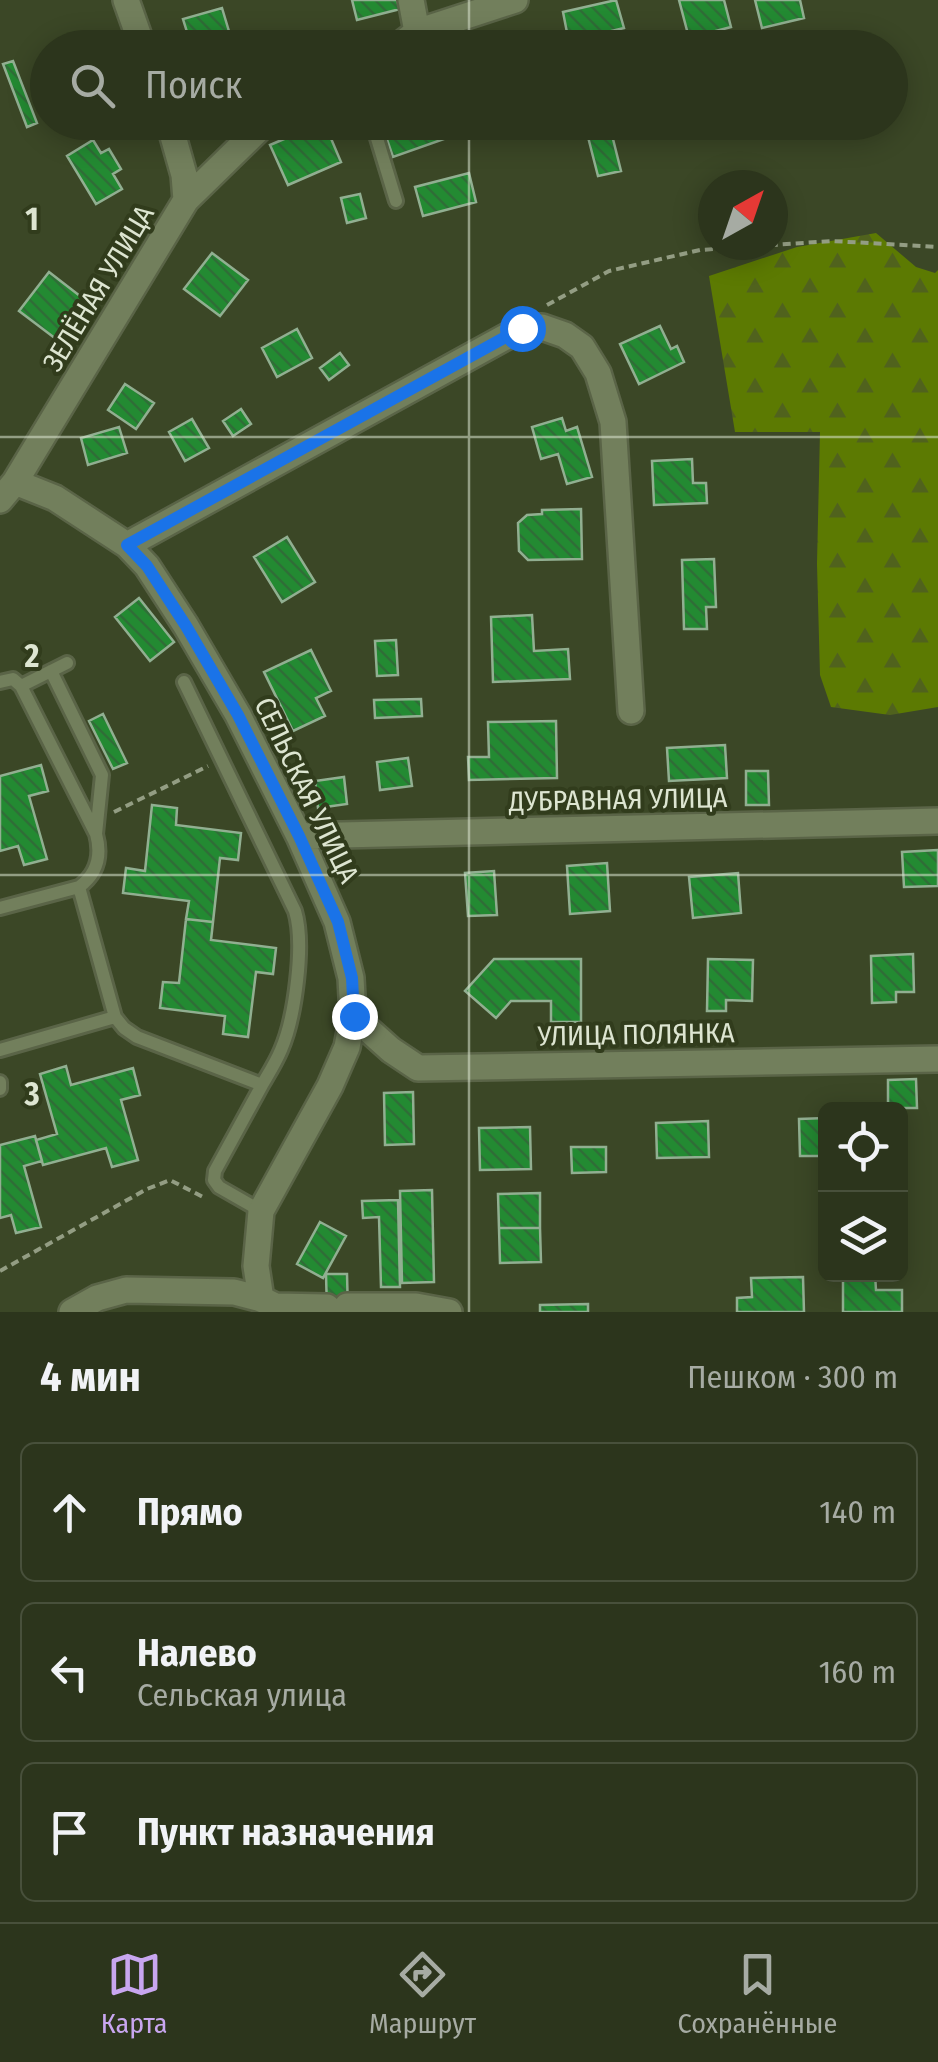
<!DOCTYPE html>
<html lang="ru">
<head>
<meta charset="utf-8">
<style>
  body { margin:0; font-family:"Fira Sans Condensed",sans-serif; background:#384029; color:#f1f3f6 }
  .controls { position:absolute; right:30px; bottom:30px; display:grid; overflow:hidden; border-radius:15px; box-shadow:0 5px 25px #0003 }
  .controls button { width:90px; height:90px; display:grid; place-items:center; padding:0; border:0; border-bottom:2px solid #48503b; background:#2c351c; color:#f1f3f6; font:50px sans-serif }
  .compass { position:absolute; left:698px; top:170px; width:90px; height:90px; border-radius:50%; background:#2c351c; box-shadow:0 5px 25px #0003; rotate:40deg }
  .stop { position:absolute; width:30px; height:30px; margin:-22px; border:8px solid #1a73e8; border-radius:50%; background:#fff }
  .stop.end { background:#1a73e8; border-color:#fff; box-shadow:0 2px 10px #0008 }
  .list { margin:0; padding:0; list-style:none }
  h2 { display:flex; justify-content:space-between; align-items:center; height:130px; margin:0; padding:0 40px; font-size:42px }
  h2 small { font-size:32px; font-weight:400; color:#a6aba3 }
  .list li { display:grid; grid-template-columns:65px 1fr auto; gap:30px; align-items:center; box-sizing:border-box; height:140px; margin:0 20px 20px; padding:0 20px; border:2px solid #48503b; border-radius:15px }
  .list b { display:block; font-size:38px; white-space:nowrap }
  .list p { margin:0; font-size:32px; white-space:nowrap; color:#a6aba3 }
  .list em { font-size:32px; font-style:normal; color:#a6aba3 }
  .icon { flex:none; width:55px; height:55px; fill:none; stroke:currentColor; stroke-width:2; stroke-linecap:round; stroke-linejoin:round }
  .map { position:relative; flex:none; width:938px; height:1312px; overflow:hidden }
  .search { position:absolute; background:#2c351c; box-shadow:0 5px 25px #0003; left:30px; right:30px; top:30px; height:110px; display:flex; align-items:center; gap:25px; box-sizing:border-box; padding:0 35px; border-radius:55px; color:#a6aba3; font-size:38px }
  .sheet { height:610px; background:#2c351c }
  nav { display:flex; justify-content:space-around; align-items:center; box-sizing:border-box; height:140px; border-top:2px solid #48503b; background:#2c351c; font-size:28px; color:#a6aba3 }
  nav a { display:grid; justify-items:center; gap:5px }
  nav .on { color:#c8a6ef }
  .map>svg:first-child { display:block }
</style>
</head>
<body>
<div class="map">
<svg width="938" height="1312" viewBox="0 0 938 1312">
  <defs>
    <pattern id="forest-firs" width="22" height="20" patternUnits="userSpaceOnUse" patternTransform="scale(2.5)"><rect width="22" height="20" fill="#5c7a02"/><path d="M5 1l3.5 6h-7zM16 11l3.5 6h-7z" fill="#50621d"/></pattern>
    <pattern id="building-back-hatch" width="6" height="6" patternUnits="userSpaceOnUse" patternTransform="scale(2.5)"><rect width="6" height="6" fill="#238a32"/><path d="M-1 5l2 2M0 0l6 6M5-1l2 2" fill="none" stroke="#2f6e37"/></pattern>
  </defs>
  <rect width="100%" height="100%" fill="#3b4726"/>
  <path fill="url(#forest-firs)" d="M876 233 916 267 935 273 938 270V707L890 715 831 707 820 675 817 564 820 432H735L709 276 797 247Z"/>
  <path fill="url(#building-back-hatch)" stroke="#91af91" stroke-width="2.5" d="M352 0H397L400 9 357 20Z
    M616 0 624 28 607 32 599 48H570L563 12Z
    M679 0H724L731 27 689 38Z
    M755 0H800L804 18 762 28Z
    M222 8 234 48H192L183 19Z
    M13 61 37 123 27 127 3 64Z
    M324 122 341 162 288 185 270 145Z
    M381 122H438L444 139 393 157Z
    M611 131 621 171 598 176 588 137Z
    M93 140 101 153 109 149 121 169 113 174 122 189 96 204 67 156Z
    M469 173 476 202 423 216 415 187Z
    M360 194 366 218 347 223 341 198Z
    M212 253 248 280 220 316 184 289Z
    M49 272 89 303 60 342 19 311Z
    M660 326 671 349 677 346 684 362 639 384 620 344Z
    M297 329 312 358 277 377 262 348Z
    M340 353 349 365 329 380 320 368Z
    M125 384 154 403 136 429 108 410Z
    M241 409 251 424 233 436 223 421Z
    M562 418 566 431 577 427 592 477 567 484 558 454 541 459 532 427Z
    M192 419 209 448 185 461 169 432Z
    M119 427 127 453 88 465 81 438Z
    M692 459 693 483H706L707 503 654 505 652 461Z
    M581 509 582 559 528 560 519 551 518 523 527 515 542 514V510Z
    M287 537 315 582 282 602 254 557Z
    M714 559 716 607H706L707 629H684L682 560Z
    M139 598 174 642 150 661 115 617Z
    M532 615 534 651 568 649 570 679 493 682 491 617Z
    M396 640 398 675 377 676 375 641Z
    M311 650 331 691 316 698 325 716 293 731 264 672Z
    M421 699 422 716 375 718 374 700Z
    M103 714 127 763 113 769 89 721Z
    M556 721 557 778 469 780 468 757H489L488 722Z
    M725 745 727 778 669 781 667 748Z
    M408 758 412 786 380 790 377 762Z
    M41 765 48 791 29 796 47 859 24 865 18 846 0 851V776Z
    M746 771H768L769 805H746Z
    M344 777 347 804 318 808 315 781Z
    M152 805 177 808 176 825 241 833 238 860 220 858 213 922 186 919 189 901 123 893 126 868 145 871Z
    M938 850V886L904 887 902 852Z
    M607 863 610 911 570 914 567 866Z
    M494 871 497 915 468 916 465 873Z
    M738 873 741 913 693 918 689 877Z
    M186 919 213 922 211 940 276 948 273 974 256 972 248 1037 223 1034 225 1016 160 1008 163 982 179 983Z
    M913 954 914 992H896V1002L872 1003 871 956Z
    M494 959H581V1022H551V1001H511L496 1018 465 991Z
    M708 959 753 960 752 1001 726 1000V1011H707Z
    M66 1066 71 1085 133 1068 140 1095 121 1100 138 1160 112 1167 106 1148 43 1165 36 1140 57 1134 40 1074Z
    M916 1079 917 1108H888V1080Z
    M413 1092 414 1144 385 1145 384 1093Z
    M826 1118V1156H800L799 1119Z
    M708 1121 709 1157 657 1158 656 1123Z
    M530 1127 531 1169 480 1170 479 1128Z
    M35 1136 42 1161 24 1166 41 1227 16 1233 11 1215 0 1218V1145Z
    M571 1147H606V1172L572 1173Z
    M432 1190 434 1282 402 1283 400 1191Z
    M540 1193V1228H499L498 1194Z
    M398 1200 400 1287H381L379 1217 363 1218 362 1201Z
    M320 1222 346 1236 323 1278 297 1264Z
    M499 1228H540L541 1262 500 1263Z
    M326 1274H347L348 1312H327Z
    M843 1274H875L876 1290H902V1312H843Z
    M803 1277 804 1312H737V1298L752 1297 751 1278Z
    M588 1304V1312H540V1305Z"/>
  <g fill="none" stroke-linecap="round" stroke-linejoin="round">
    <g stroke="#5a6447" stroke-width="18">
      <path id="service" d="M372 122 396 201
        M51 671 102 775 96 834
        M0 682 13 679 21 686 96 834C102 856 97 874 79 887
        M21 686 67 663
        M0 908 79 887 115 1017
        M0 1050 115 1017 124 1028 137 1037 262 1085C269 1073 276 1062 281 1050 295 1018 305 944 295 911L184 682
        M0 1082V1089
        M261 1211 219 1187 214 1180 215 1171 262 1085"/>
    </g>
    <g stroke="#5a6447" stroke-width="30">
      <path id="minor" d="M126 0 143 48
        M411 0 417 32
        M396 48 417 32 515 0
        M169 122 184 175 186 200
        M15 482 55 498 127 545 147 566 186 626 238 715 299 836 337 922 351 978 353 1016 347 1047 330 1086 261 1211 256 1266 261 1299 275 1306 327 1307
        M0 500 15 482 186 200 266 122
        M127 545 522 328 542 327 565 335 582 347 598 373 613 422 631 711
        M299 836 938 821
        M353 1016 391 1050 418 1068 938 1059
        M347 1306H416L449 1312
        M72 1312 97 1298 126 1290 234 1292 261 1299"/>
    </g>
    <path stroke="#939d83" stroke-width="4" stroke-dasharray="8 5" stroke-linecap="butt" d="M547 305 609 271 700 250 832 241 938 247
      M114 812 208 766
      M0 1271 147 1189 170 1180 203 1197"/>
    <use href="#service" stroke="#727f5c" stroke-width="12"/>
    <use href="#minor" stroke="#727f5c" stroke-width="25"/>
  </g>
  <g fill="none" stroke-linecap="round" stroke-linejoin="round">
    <path stroke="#1a73e8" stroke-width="12" d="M354 1016 352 978 338 922 299 836 238 715 186 626 147 566 127 545 522 328"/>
  </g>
  <path fill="none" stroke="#dde5d1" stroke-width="2.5" stroke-opacity="0.55" d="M469 0V48M469 122V1312M0 437H938M0 875H938"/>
  <g text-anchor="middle" stroke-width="8" stroke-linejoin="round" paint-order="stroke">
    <g font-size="28" fill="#dde5d1" stroke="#313c1c">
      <text transform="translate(98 288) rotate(-59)" y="10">ЗЕЛЁНАЯ УЛИЦА</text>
      <text transform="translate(307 790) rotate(64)" y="10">СЕЛЬСКАЯ УЛИЦА</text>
      <text transform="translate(618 799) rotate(-1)" y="10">ДУБРАВНАЯ УЛИЦА</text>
      <text transform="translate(636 1034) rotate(-1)" y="10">УЛИЦА ПОЛЯНКА</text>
    </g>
  </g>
  <g font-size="32" text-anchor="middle" font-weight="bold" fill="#dde5d1" stroke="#313c1c" stroke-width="8" stroke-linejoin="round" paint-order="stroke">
    <text x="32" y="230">1</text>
    <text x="32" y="667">2</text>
    <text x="32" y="1105">3</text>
  </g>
</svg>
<div class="controls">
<button><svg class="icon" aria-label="locate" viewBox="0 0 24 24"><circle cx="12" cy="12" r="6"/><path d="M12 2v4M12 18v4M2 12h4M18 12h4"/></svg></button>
<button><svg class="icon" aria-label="layers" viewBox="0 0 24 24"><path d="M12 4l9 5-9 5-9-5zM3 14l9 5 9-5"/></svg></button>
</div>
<svg class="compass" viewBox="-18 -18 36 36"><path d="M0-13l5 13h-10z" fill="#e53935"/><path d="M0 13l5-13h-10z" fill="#a6aba3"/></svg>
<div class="stop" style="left:522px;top:328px"></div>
<div class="stop end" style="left:354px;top:1016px"></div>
<div class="search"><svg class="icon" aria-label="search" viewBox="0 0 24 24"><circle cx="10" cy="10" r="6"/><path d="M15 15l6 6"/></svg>Поиск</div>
</div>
<section class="sheet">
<h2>4 мин<small>Пешком · 300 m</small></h2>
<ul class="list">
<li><svg class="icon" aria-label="ahead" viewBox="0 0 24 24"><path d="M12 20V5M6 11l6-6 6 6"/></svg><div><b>Прямо</b></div><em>140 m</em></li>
<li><svg class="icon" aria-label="left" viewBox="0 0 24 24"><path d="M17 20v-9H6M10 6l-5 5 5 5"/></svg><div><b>Налево</b><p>Сельская улица</p></div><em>160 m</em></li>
<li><svg class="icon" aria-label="arrive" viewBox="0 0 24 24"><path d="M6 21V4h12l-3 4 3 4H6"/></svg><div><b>Пункт назначения</b></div></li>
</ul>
</section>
<nav>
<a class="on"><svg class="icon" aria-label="map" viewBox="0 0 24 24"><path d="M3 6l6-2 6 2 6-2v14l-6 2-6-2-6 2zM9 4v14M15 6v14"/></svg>Карта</a>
<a><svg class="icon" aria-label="directions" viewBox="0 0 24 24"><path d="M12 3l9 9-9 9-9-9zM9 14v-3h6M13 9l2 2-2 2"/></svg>Маршрут</a>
<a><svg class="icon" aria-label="saved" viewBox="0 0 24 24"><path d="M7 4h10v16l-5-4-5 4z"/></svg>Сохранённые</a>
</nav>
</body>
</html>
